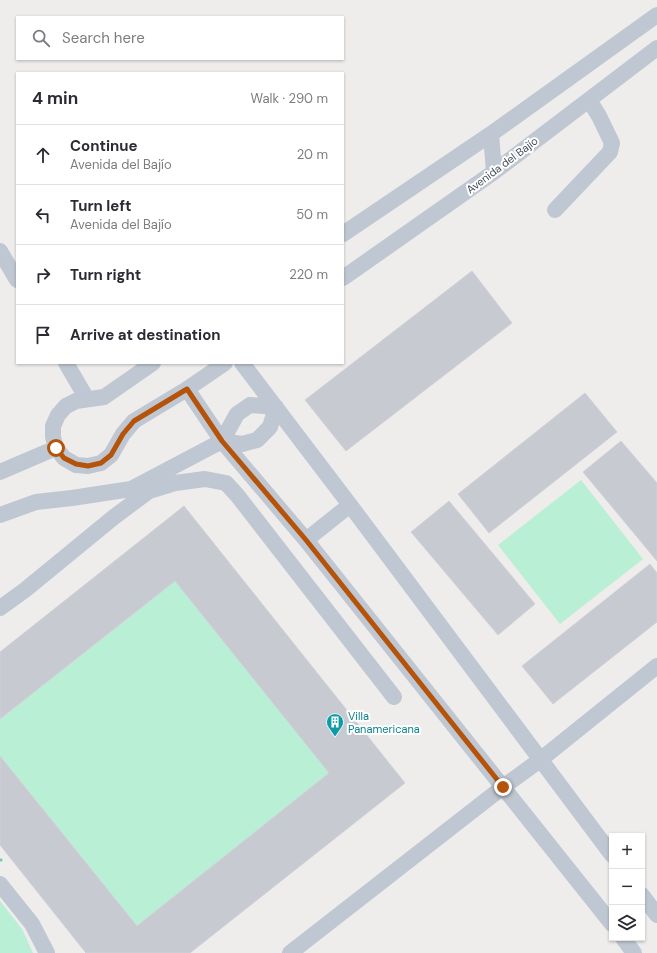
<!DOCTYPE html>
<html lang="en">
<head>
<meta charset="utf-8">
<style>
  body { margin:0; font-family:"DM Sans",sans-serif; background:#f7f7f7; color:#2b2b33 }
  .controls { position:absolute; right:12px; bottom:12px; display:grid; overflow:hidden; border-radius:0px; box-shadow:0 1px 3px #0004 }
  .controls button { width:36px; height:36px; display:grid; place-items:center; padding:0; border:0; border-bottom:1px solid #e1e1e2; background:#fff; color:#2b2b33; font:20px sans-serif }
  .stop { position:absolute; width:12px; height:12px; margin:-9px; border:3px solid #b45309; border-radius:50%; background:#fff }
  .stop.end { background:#b45309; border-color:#fff; box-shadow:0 1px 4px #0008 }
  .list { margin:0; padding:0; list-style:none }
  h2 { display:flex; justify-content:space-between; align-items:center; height:52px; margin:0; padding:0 16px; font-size:17px }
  h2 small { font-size:13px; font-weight:400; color:#7c7c81 }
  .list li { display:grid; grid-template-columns:26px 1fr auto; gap:12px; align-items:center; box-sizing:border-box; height:60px; padding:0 16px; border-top:1px solid #e1e1e2 }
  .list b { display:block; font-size:15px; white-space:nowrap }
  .list p { margin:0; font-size:13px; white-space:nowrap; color:#7c7c81 }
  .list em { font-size:13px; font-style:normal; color:#7c7c81 }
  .icon { flex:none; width:22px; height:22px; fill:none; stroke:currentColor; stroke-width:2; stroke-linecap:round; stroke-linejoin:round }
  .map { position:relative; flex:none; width:657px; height:953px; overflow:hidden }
  .search { position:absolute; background:#fff; box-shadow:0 1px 3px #0004; left:16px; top:16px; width:328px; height:44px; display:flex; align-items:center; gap:10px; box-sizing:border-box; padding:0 14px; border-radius:0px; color:#7c7c81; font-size:15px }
  .panel { position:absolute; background:#fff; box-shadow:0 1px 3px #0004; left:16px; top:72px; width:328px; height:292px; border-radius:0px }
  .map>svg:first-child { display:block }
</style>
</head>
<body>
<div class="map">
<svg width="657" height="953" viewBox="0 0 657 953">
  <rect width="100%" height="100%" fill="#efecec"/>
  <path fill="#b9efd4" d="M581 480 643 559 560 624 498 545Z
    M175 581 329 773 137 926 0 756V719Z
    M0 901 22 929 33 953H0Z"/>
  <path fill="#c8cad2" stroke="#d0d2d8" d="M472 271 512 323 346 451 305 400Z
    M585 393 617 432 489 533 458 494Z
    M621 441 657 483V561L583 472Z
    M449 501 535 604 498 635 411 532Z
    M184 506 405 783 190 953H86L0 845V756L137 926 329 773 175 581 0 719V652Z
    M650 564 657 573V622L553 704 522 666Z"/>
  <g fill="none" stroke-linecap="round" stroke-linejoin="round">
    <path stroke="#70cdaa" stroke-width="2.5" stroke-dasharray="3 2" stroke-linecap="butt" d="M0 861 2 859"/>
    <path stroke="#bfc7d2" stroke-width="16" d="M491 134 494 172
      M555 210 610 152 612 143 599 116 589 100
      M343 234 491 134 657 15
      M0 251 17 280
      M343 278 494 172 657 48
      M66 363 87 399
      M153 363 104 397 76 401 66 406 58 415 53 426V437L56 448 64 458 76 465 88 466 101 463 111 455 123 434 134 421 187 389 225 363
      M242 363 350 505 612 855
      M187 389 222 441 306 540 612 924
      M0 472 56 448
      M0 515 36 502 72 498 131 489 222 441 237 414 250 405 276 407 270 427 257 440 242 444 222 441
      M306 540 350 505
      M0 608 25 590 114 517 149 491 175 483 205 479 226 483 237 495 394 697
      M0 884 32 924 47 953
      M642 895 657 915
      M623 938 634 953
      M290 953 503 787 540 760 657 666"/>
  </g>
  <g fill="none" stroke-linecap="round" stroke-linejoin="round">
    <path stroke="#b45309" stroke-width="5" d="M56 448 64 458 76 464 88 466 101 463 111 455 123 434 134 421 187 389 222 441 306 540 503 787"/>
  </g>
  <defs>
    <g id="building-pin" transform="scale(0.9)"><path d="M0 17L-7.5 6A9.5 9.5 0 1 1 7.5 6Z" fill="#0f9aa8" stroke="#fff"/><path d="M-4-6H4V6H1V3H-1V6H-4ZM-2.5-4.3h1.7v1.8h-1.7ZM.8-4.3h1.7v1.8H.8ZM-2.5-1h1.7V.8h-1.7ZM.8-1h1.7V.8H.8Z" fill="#fff"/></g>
  </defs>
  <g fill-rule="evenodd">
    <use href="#building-pin" x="335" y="722"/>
  </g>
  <g text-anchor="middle" stroke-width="4" stroke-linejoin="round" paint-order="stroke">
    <g font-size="11" fill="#444d5a" stroke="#fff">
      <text transform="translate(502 165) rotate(-37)" y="4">Avenida del Bajío</text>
    </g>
    <g font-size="11" fill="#0d838f" stroke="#fff" text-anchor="start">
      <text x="348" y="720">Villa<tspan x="348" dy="13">Panamericana</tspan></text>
    </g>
  </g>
</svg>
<div class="controls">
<button>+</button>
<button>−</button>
<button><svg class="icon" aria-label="layers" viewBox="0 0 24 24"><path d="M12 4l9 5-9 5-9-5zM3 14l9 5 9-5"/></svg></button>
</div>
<div class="stop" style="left:56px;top:448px"></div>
<div class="stop end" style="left:503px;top:787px"></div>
<div class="search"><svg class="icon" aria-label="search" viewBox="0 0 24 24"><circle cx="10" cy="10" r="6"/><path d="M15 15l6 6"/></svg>Search here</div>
<section class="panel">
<h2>4 min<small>Walk · 290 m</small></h2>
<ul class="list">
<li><svg class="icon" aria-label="ahead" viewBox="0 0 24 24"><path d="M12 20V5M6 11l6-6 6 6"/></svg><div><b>Continue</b><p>Avenida del Bajío</p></div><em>20 m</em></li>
<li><svg class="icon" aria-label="left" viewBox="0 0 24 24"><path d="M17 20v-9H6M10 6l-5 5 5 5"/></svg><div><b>Turn left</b><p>Avenida del Bajío</p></div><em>50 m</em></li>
<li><svg class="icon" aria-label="right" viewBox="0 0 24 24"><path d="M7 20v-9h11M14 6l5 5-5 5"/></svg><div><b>Turn right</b></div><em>220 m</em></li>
<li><svg class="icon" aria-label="arrive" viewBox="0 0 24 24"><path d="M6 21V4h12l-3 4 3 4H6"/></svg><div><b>Arrive at destination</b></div></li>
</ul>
</section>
</div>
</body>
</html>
